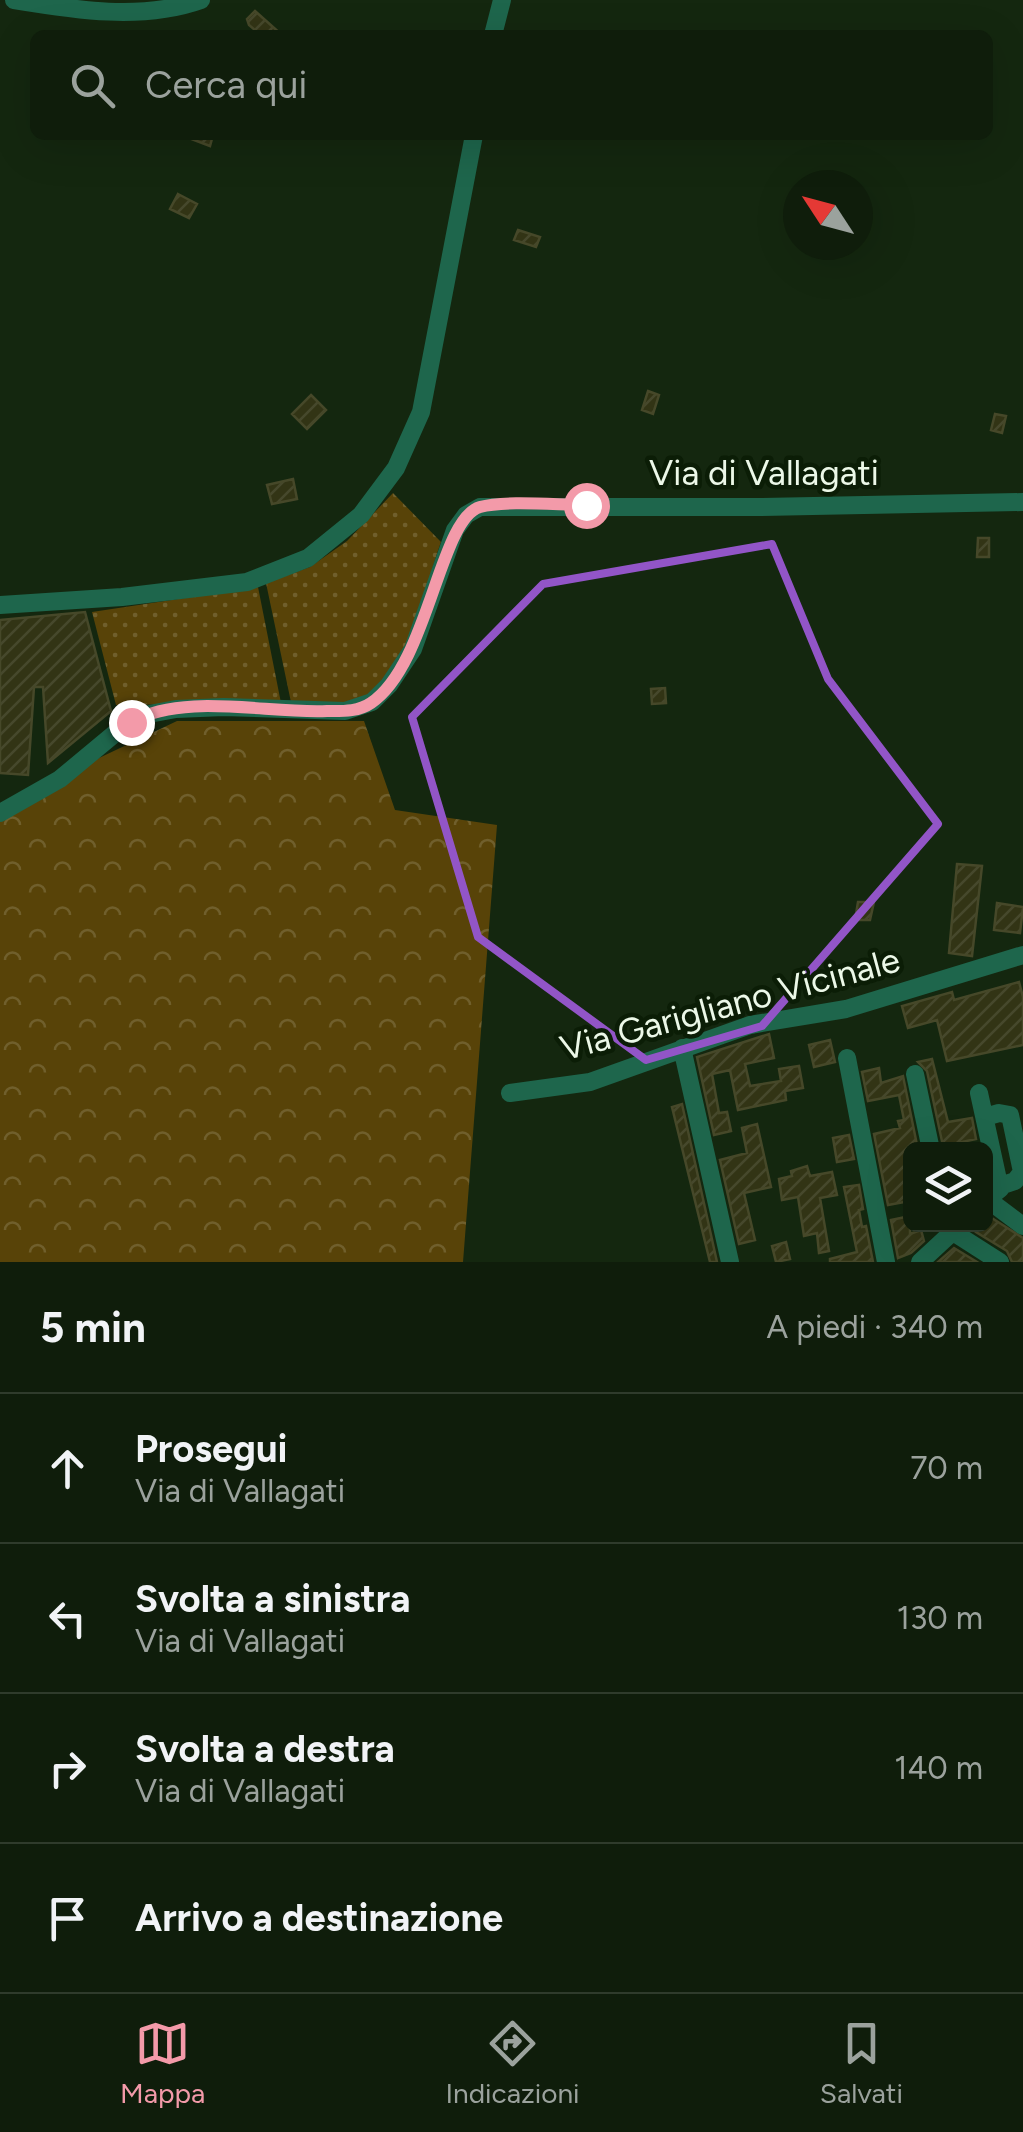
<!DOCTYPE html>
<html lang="it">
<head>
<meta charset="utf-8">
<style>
  body { margin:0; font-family:Figtree,sans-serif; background:#1d2a19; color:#f1f3f6 }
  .controls { position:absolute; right:30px; bottom:30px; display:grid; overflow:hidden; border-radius:15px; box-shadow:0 10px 40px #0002 }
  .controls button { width:90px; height:90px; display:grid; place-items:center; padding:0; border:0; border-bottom:2px solid #2f3b2c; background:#0f1d0b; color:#f1f3f6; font:50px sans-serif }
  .compass { position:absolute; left:783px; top:170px; width:90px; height:90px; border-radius:50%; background:#0f1d0b; box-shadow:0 10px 40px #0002; rotate:306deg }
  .stop { position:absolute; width:30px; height:30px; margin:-22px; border:8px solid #f39aa9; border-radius:50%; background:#fff }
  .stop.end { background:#f39aa9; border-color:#fff; box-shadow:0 2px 10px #0008 }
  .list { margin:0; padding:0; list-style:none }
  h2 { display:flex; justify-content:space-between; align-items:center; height:130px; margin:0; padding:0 40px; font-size:42px }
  h2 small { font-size:32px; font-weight:400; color:#9ba29d }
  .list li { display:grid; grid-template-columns:65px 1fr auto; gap:30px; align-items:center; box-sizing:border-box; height:150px; padding:0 40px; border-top:2px solid #2f3b2c }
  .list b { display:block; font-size:38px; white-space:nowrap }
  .list p { margin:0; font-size:32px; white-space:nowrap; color:#9ba29d }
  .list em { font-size:32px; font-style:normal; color:#9ba29d }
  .icon { flex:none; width:55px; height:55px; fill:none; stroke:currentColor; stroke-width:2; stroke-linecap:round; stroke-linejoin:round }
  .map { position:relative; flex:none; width:1023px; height:1262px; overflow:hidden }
  .search { position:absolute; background:#0f1d0b; box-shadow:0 10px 40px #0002; left:30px; right:30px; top:30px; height:110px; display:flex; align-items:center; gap:25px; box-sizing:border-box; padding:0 35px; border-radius:15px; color:#9ba29d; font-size:38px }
  .sheet { height:730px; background:#0f1d0b }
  nav { display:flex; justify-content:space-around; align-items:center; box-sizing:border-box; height:140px; border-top:2px solid #2f3b2c; background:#0f1d0b; font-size:28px; color:#9ba29d }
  nav a { display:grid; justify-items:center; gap:5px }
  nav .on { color:#f39aa9 }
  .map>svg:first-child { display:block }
</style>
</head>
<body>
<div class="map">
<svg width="1023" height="1262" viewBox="0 0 1023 1262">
  <defs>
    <pattern id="grass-dots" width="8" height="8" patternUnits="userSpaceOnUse" patternTransform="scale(2.5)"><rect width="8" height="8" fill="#584308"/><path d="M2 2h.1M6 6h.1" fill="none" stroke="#705f2c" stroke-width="1.8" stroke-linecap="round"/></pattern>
    <pattern id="forest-crowns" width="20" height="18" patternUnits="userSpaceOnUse" patternTransform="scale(2.5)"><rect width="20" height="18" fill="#584308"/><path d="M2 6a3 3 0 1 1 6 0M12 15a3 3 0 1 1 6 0" fill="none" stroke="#705f2c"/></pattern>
    <pattern id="building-hatch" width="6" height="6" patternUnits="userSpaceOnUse" patternTransform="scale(2.5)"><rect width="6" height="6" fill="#323415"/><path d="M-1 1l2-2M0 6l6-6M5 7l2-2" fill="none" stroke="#46482c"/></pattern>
  </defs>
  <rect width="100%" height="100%" fill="#14270f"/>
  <path fill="url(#grass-dots)" d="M393 493 441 542C424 588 406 686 355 705 342 710 308 707 292 707L266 583 310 567 347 541Z
    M258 587 281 703 116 705 92 612Z"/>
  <path fill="url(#forest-crowns)" d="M177 721H364L395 810 497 825 463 1262H0V805Z"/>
  <path fill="url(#building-hatch)" stroke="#464829" stroke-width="2.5" d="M255 11 282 35H261L249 25 247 19Z
    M181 135H213L210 146Z
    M178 194 197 204 189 218 170 209Z
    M518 230 540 237 536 247 514 240Z
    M648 391 659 395 653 414 642 410Z
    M311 395 326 410 307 429 292 414Z
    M995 414 1006 416 1002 433 991 430Z
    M293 479 297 499 272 504 267 485Z
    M978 538H989V557H977Z
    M85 612 111 711 48 763 43 687H34L28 775 0 773V620Z
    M665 688 666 703 652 704 651 689Z
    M957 864 982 866 972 956 949 953Z
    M858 902H874L870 920H855Z
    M997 903 1023 907 1020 933 994 930Z
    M1019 982 1023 997V1045L947 1061 937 1020 908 1028 902 1006 952 992 954 1000Z
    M769 1034 774 1058 745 1064 750 1086 781 1081 779 1069 799 1066 803 1088 785 1091 786 1100 738 1110 730 1070 712 1074 719 1113 727 1112 731 1131 714 1135 697 1057Z
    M830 1040 835 1062 814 1067 809 1045Z
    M932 1059 948 1122 972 1118 976 1139 943 1146 927 1071 918 1062Z
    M879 1068 881 1083 903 1076 917 1145 910 1146V1201L888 1205 874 1134 900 1128 898 1121 904 1120 899 1095 868 1101 862 1072Z
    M682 1104 717 1262H710L672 1107Z
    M757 1124 771 1187 744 1193 755 1240 739 1244 720 1160 747 1153 742 1128Z
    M849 1135 854 1159 837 1162 833 1138Z
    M807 1166 810 1176 832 1172 837 1195 820 1198 829 1251 819 1253 817 1233 804 1236 798 1197 782 1200 779 1179 792 1176 791 1171Z
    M859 1185 863 1209 859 1210 862 1227 866 1226 873 1262H830V1259L857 1252 844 1187Z
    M987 1215 1023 1238V1262H1012L1007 1251 976 1232 981 1224H986Z
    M910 1216V1234L921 1230 924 1241 911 1253 898 1258 891 1220Z
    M786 1242 790 1259 776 1262 772 1246Z
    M954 1248 977 1262H938Z"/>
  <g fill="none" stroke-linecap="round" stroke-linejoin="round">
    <path stroke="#1e664c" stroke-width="18" d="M14 0C75 10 142 21 201 0
      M493 35 502 0
      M0 605 122 597 247 582 308 558 361 515 396 468 421 412 474 135
      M0 813 60 779 119 730 149 714 176 709 224 707 345 711 372 702 389 685 413 649 455 530 466 515 480 507H759L1023 502
      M682 1048 730 1262
      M847 1058 886 1262
      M915 1074 931 1150
      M510 1093 590 1082 750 1025 846 1009 1023 955
      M979 1093 1000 1189 986 1200
      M985 1117 999 1113 1010 1115 1022 1172 1015 1181 1000 1186
      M987 1199 1023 1226
      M953 1232 1000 1262
      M920 1262 960 1225"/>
  </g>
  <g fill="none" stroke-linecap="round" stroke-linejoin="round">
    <path stroke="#f39aa9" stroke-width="12" d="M131 722C185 692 268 714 327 711 342 711 358 712 371 703 429 664 439 519 480 507 505 500 558 505 586 505"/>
  </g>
  <path fill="none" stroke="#9255c7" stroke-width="8" stroke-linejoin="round" d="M772 544 828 679 938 824 762 1026 646 1060 478 937 412 717 543 584Z"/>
  <g text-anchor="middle" stroke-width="9" stroke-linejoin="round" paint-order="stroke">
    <g font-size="35" fill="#ecf8e8" stroke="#0b1d06">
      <text x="764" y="485">Via di Vallagati</text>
      <text transform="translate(730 1004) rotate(-15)" y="12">Via Garigliano Vicinale</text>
    </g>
  </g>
</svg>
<div class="controls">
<button><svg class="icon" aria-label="layers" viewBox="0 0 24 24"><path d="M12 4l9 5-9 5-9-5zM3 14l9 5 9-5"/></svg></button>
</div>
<svg class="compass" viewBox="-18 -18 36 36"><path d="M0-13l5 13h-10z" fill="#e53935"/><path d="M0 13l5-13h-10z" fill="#9ba29d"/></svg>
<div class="stop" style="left:586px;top:505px"></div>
<div class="stop end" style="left:131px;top:722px"></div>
<div class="search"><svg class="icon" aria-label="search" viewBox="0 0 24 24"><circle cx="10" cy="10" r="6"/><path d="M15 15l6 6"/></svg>Cerca qui</div>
</div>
<section class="sheet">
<h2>5 min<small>A piedi · 340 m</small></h2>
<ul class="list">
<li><svg class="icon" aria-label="ahead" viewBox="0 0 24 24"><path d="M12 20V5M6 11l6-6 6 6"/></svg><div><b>Prosegui</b><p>Via di Vallagati</p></div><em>70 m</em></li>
<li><svg class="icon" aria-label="left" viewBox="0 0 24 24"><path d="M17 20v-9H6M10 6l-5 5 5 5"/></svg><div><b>Svolta a sinistra</b><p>Via di Vallagati</p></div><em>130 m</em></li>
<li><svg class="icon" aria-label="right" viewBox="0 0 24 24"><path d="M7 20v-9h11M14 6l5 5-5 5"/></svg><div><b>Svolta a destra</b><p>Via di Vallagati</p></div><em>140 m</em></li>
<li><svg class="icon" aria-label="arrive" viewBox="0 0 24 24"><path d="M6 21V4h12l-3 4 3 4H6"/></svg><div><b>Arrivo a destinazione</b></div></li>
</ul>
</section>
<nav>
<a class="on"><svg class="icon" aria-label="map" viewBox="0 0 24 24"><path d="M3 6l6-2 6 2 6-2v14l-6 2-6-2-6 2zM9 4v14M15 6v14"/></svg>Mappa</a>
<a><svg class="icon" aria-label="directions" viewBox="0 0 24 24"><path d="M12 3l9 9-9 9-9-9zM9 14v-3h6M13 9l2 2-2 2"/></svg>Indicazioni</a>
<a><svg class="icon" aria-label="saved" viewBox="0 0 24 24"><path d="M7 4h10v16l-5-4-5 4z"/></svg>Salvati</a>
</nav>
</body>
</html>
